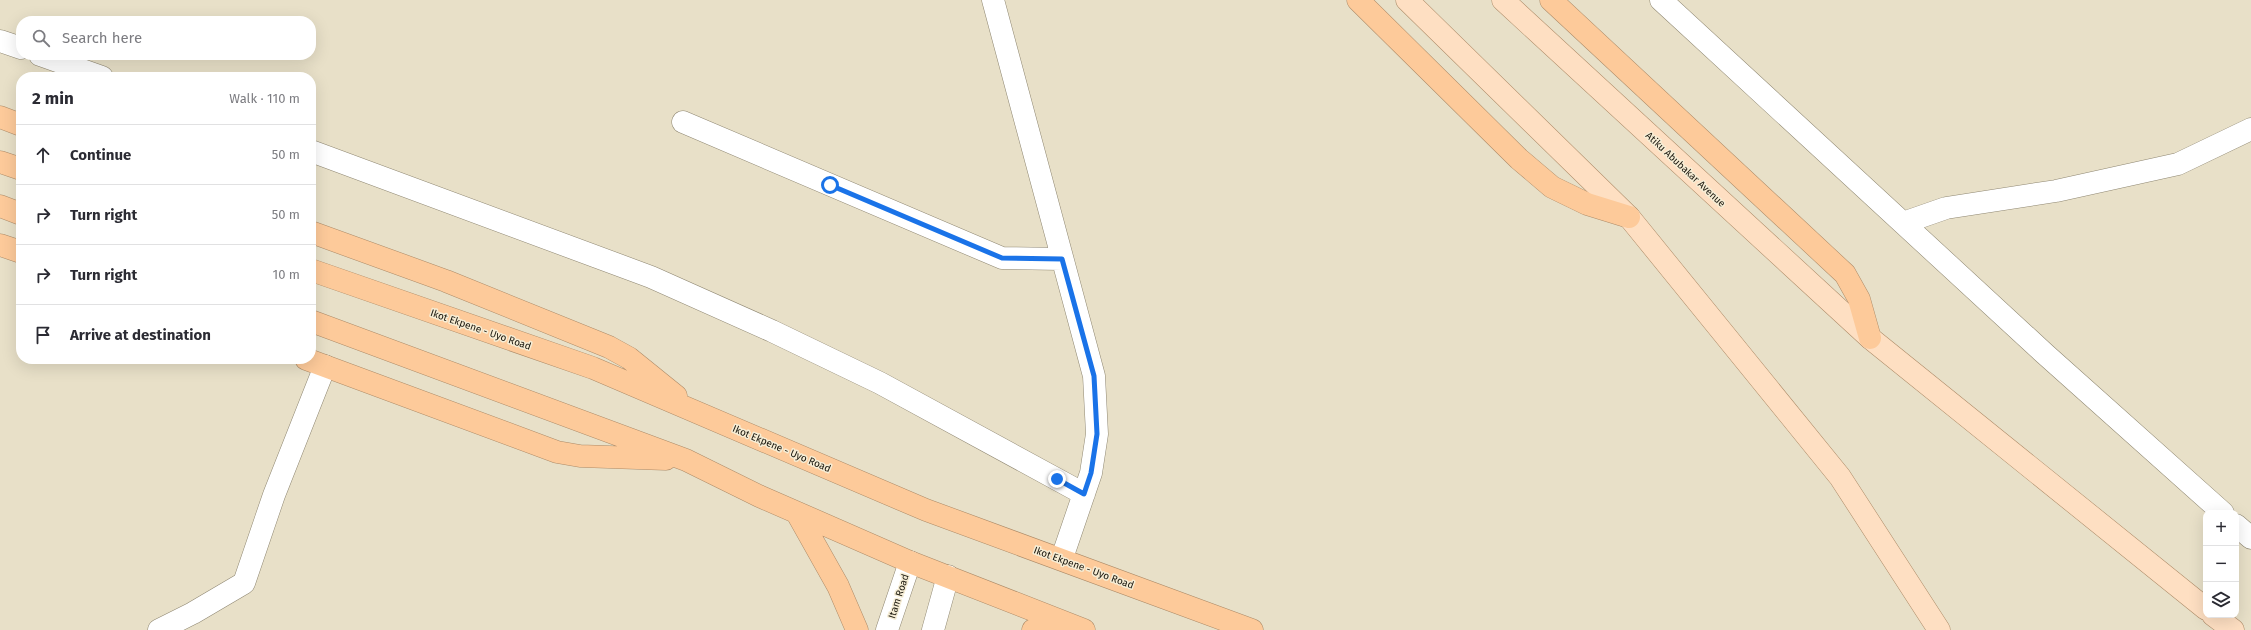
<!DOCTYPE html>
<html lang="en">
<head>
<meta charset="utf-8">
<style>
  body { margin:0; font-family:"Fira Sans",sans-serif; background:#f7f7f7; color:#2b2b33 }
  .controls { position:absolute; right:12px; bottom:12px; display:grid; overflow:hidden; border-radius:8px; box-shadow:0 4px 16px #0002 }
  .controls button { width:36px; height:36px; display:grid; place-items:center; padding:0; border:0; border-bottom:1px solid #e1e1e2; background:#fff; color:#2b2b33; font:20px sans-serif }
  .stop { position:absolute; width:12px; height:12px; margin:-9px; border:3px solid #1a73e8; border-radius:50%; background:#fff }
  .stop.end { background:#1a73e8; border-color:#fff; box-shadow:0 1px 4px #0008 }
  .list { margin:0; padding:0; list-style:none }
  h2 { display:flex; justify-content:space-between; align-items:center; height:52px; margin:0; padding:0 16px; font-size:17px }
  h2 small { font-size:13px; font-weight:400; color:#7c7c81 }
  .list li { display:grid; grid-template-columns:26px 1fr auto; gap:12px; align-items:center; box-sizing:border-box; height:60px; padding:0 16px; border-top:1px solid #e1e1e2 }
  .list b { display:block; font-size:15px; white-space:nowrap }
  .list em { font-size:13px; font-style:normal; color:#7c7c81 }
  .icon { flex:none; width:22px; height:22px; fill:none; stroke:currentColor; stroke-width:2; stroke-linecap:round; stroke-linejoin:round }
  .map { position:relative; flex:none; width:2251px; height:630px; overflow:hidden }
  .search { position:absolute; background:#fff; box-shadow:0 4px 16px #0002; left:16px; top:16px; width:300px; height:44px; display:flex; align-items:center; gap:10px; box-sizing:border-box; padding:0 14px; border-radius:16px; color:#7c7c81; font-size:15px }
  .panel { position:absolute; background:#fff; box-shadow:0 4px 16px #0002; left:16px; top:72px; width:300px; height:292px; border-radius:16px }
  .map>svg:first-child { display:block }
</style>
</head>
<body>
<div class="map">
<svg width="2251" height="630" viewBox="0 0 2251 630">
  <rect width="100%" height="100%" fill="#e8e0c8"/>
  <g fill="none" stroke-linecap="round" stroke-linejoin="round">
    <g stroke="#8f8772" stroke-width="23">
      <path id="street" d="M993 0 1094 376 1097 434 1091 473 1062 558
        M1661 0 2045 354 2223 513
        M0 41 21 48
        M40 55 102 77
        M683 122 1002 258 1062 259
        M311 151 651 277 772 331 880 383 1084 494
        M1903 223 1946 208 2056 191 2178 164 2251 129
        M2236 525 2251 538
        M159 630 193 613 244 583 274 495 325 366"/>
    </g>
    <g stroke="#8f8772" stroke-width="23">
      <path id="secondary" d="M887 630 910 562
        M933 630 948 576"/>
    </g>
    <g stroke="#ad8b68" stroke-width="23">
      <path id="primary" d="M1407 0 1629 217 1840 477 1939 630
        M1503 0 1870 338 2206 609
        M2213 615 2233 630"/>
    </g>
    <g stroke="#ad8b68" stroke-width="23">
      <path id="highway" d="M1358 0 1519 159 1552 187 1587 204 1629 217
        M1551 0 1845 274 1859 299 1870 338
        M0 117 21 125
        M0 162 21 169
        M0 206 21 214
        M311 232 446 281 609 347 629 358 676 396
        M0 245 21 252
        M311 270 593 368 926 510 1252 630
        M311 321 686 460 759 496 910 562 1084 630
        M306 359 557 452 580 456 666 459
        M797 513 838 586 857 630
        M1033 630 1058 620"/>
    </g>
    <use href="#street" stroke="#fff" stroke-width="22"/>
    <use href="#secondary" stroke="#fff" stroke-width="22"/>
    <use href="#primary" stroke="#fedfc2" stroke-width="22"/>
    <use href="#highway" stroke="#fdca9a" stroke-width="22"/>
  </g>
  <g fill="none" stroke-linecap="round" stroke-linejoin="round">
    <path stroke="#1a73e8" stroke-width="5" d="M830 185 1002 258 1062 259 1094 376 1097 434 1091 473 1084 494 1057 479"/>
  </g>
  <g text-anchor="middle" stroke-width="3" stroke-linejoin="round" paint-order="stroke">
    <g font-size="10" fill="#18150c" stroke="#f6edd5">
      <text transform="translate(1686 169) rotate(43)" y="4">Atiku Abubakar Avenue</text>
      <text transform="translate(481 329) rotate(19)" y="4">Ikot Ekpene - Uyo Road</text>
      <text transform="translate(782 448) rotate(23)" y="4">Ikot Ekpene - Uyo Road</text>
      <text transform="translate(1084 567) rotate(20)" y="4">Ikot Ekpene - Uyo Road</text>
      <text transform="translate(898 596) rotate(-72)" y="4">Itam Road</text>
    </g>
  </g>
</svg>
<div class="controls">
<button>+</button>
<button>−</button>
<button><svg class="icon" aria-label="layers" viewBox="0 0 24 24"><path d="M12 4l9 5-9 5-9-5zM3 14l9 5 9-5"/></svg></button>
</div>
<div class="stop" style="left:830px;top:185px"></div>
<div class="stop end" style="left:1057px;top:479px"></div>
<div class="search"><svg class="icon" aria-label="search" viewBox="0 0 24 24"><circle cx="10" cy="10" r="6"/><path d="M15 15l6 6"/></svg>Search here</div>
<section class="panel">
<h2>2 min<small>Walk · 110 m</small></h2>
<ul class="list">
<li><svg class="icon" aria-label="ahead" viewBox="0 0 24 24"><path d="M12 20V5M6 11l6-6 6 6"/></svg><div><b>Continue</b></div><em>50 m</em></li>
<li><svg class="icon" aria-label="right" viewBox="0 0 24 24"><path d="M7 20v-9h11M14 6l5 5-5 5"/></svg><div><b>Turn right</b></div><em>50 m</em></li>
<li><svg class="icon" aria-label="right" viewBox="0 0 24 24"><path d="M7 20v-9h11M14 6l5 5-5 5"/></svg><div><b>Turn right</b></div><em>10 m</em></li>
<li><svg class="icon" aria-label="arrive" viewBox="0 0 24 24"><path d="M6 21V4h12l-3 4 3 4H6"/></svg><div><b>Arrive at destination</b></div></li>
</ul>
</section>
</div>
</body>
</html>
